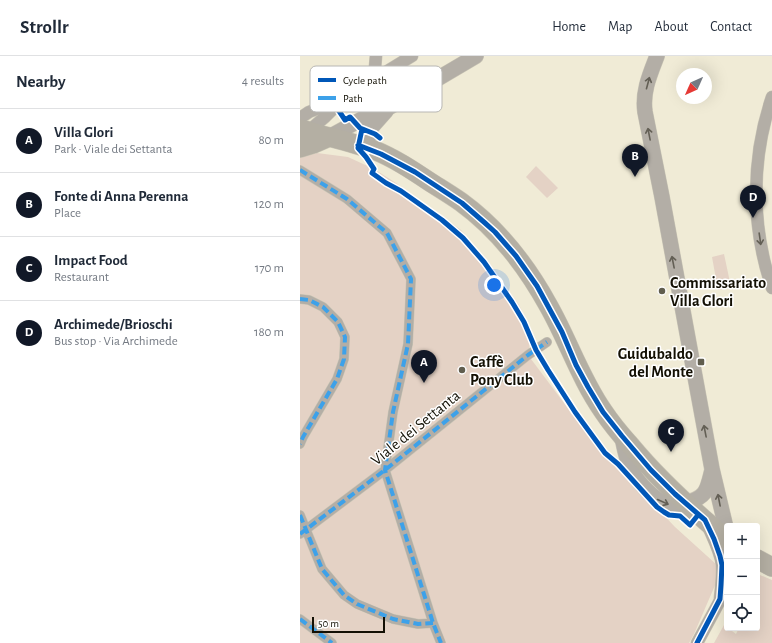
<!DOCTYPE html>
<html lang="en">
<head>
<meta charset="utf-8">
<style>
  body { margin:0; font-family:"Alegreya Sans",sans-serif; background:#f2f2f3; color:#1f2937 }
  .controls { position:absolute; right:12px; bottom:12px; display:grid; overflow:hidden; border-radius:4px; box-shadow:0 4px 16px #0002 }
  .controls button { width:36px; height:36px; display:grid; place-items:center; padding:0; border:0; border-bottom:1px solid #e0e1e3; background:#fff; color:#1f2937; font:20px sans-serif }
  .compass { position:absolute; left:376px; top:12px; width:36px; height:36px; border-radius:50%; background:#fff; box-shadow:0 4px 16px #0002; rotate:225deg }
  .scale { position:absolute; left:12px; bottom:10px; width:73px; box-sizing:border-box; padding-left:4px; border:2px solid #131004; border-top:0; font-size:11px; line-height:14px; white-space:nowrap; color:#131004; -webkit-text-stroke:3px #fff; paint-order:stroke }
  .you { position:absolute; left:194px; top:229px; width:14px; height:14px; margin:-10px; border:3px solid #fff; border-radius:50%; background:#1a73e8; box-shadow:0 0 0 6px #1a73e833 }
  .badge { display:grid; place-items:center; width:26px; height:26px; border-radius:50%; background:#111827; color:#fff; font-size:13px; font-weight:700 }
  .pin { position:absolute; translate:-50% -33px; filter:drop-shadow(0 1px 2px #0008) }
  .pin::after { content:''; position:absolute; top:21px; width:14px; height:12px; background:inherit; clip-path:polygon(0 0,100% 0,50% 100%) }
  .list { margin:0; padding:0; list-style:none }
  h2 { display:flex; justify-content:space-between; align-items:center; height:52px; margin:0; padding:0 16px; font-size:17px }
  h2 small { font-size:13px; font-weight:400; color:#747a83 }
  .list li { display:grid; grid-template-columns:26px 1fr auto; gap:12px; align-items:center; box-sizing:border-box; height:64px; padding:0 16px; border-top:1px solid #e0e1e3 }
  .list b { display:block; font-size:15px; white-space:nowrap }
  .list p { margin:0; font-size:13px; white-space:nowrap; color:#747a83 }
  .list em { font-size:13px; font-style:normal; color:#747a83 }
  .icon { flex:none; width:22px; height:22px; fill:none; stroke:currentColor; stroke-width:2; stroke-linecap:round; stroke-linejoin:round }
  .map { position:relative; flex:none; width:472px; height:587px; overflow:hidden }
  header { display:flex; align-items:center; gap:24px; box-sizing:border-box; height:56px; padding:0 20px; background:#fff; border-bottom:1px solid #e0e1e3 }
  header strong { font-size:19px }
  nav { display:flex; gap:22px; margin-inline-start:auto; font-size:14px }
  main { display:flex }
  aside { flex:1; background:#fff }
  .map>svg:first-child { display:block }
</style>
</head>
<body>
<header>
<strong>Strollr</strong>
<nav><a>Home</a><a>Map</a><a>About</a><a>Contact</a></nav>
</header>
<main>
<aside>
<h2>Nearby<small>4 results</small></h2>
<ul class="list">
<li><span class="badge">A</span><div><b>Villa Glori</b><p>Park · Viale dei Settanta</p></div><em>80 m</em></li>
<li><span class="badge">B</span><div><b>Fonte di Anna Perenna</b><p>Place</p></div><em>120 m</em></li>
<li><span class="badge">C</span><div><b>Impact Food</b><p>Restaurant</p></div><em>170 m</em></li>
<li><span class="badge">D</span><div><b>Archimede/Brioschi</b><p>Bus stop · Via Archimede</p></div><em>180 m</em></li>
</ul>
</aside>
<div class="map">
<svg width="472" height="587" viewBox="0 0 472 587">
  <rect width="100%" height="100%" fill="#f0ebd6"/>
  <path fill="#e4d2c5" d="M17 97 48 101 74 113 96 127 161 174 188 205 219 249 232 275 228 299 270 355 275 356 305 397 375 471 417 509 416 527 394 578 389 587H0V99L1 98Z
    M236 110 258 132 247 142 226 121Z
    M424 198 431 231 418 234 412 201Z
    M460 519 472 524V587H414L424 569 436 578 439 572H457V521Z"/>
  <g fill="none" stroke-linecap="round" stroke-linejoin="round">
    <g stroke="#cac6b6" stroke-width="10">
      <path id="pedestrian" d="M0 114 47 143 87 177 111 223 108 288 93 356 85 414 133 567 141 587
        M0 243 9 244 23 251 38 266 45 281 44 303 37 323 3 381 0 388
        M0 459 22 513 44 539 57 548 93 563 118 568 133 567
        M0 478 85 414 228 299 247 286
        M0 563 32 587"/>
    </g>
    <g stroke="#cac6b6" stroke-width="13">
      <path id="minor" d="M74 23 76 0
        M472 41C451 103 451 170 472 232
        M0 62 9 56 39 44
        M5 78 25 61 45 41 112 0
        M408 470C413 482 420 495 422 508 423 520 421 532 420 543
        M397 587 424 537"/>
    </g>
    <g stroke="#cac6b6" stroke-width="16">
      <path id="tertiary" d="M357 0C350 18 342 36 345 56L362 141 412 413 427 476
        M29 81 60 64 88 52 176 0
        M66 92 70 73 86 55
        M322 381C324 391 326 403 331 413 336 424 355 446 368 448 373 450 380 448 386 447 407 441 407 434 412 414"/>
    </g>
    <g stroke="#cac6b6" stroke-width="20">
      <path id="primary" d="M0 73C10 75 20 79 30 81 45 85 60 89 74 94 94 102 112 114 130 126 141 133 151 139 161 146 198 173 226 209 248 249 268 284 280 322 303 355 311 367 320 378 330 389 359 424 392 454 427 483
        M0 92 13 88 29 81
        M457 503 472 511"/>
    </g>
    <use href="#pedestrian" stroke="#b3aea6" stroke-width="9"/>
    <use href="#minor" stroke="#b3aea6" stroke-width="12"/>
    <use href="#tertiary" stroke="#b3aea6" stroke-width="15"/>
    <use href="#primary" stroke="#b4afa3" stroke-width="19"/>
    <path stroke="#3da1e9" stroke-width="4" stroke-dasharray="8 4" stroke-linecap="butt" d="M0 114 47 143 87 177 111 223 108 288 93 356 85 414 133 567 141 587
      M0 243 9 244 23 251 38 266 45 281 44 303 37 323 3 381 0 388
      M0 459 22 513 44 539 57 548 93 563 118 568 133 567
      M0 478 85 414 228 299 247 286
      M0 563 32 587"/>
    <g stroke="#fff" stroke-width="8">
      <path id="cycleway" d="M39 54V55L45 64 50 61 60 72 75 78 80 82
        M62 73 58 92 66 101 74 113 72 117 86 127 101 135 142 164 163 182 184 206 212 246 224 266 236 294 248 314 275 356 305 397 318 408 357 451 364 456 369 459 380 460 390 469 398 459
        M58 89 81 98 115 116 162 147 185 167 195 176 216 200 237 230 262 276 276 309 288 331 303 356 322 380 351 414 375 438 405 464 414 483 420 500 422 509 421 529 420 543 397 587"/>
    </g>
    <use href="#cycleway" stroke="#0057b8" stroke-width="5"/>
  </g>
  <defs><path id="oneway-shaft" d="M-6 0H5M1.5-3L5.5 0L1.5 3" fill="none" stroke-width="1.6" stroke-linecap="round" stroke-linejoin="round"/></defs>
  <g stroke="#635f55">
    <use href="#oneway-shaft" transform="translate(348 27) rotate(-75)"/>
    <use href="#oneway-shaft" transform="translate(349 78) rotate(-101)"/>
    <use href="#oneway-shaft" transform="translate(460 183) rotate(82)"/>
    <use href="#oneway-shaft" transform="translate(373 206) rotate(-101)"/>
    <use href="#oneway-shaft" transform="translate(405 375) rotate(-101)"/>
    <use href="#oneway-shaft" transform="translate(419 444) rotate(-101)"/>
    <use href="#oneway-shaft" transform="translate(363 446) rotate(24)"/>
  </g>
  <g fill="#605d4e" stroke="#fff" stroke-width="1.5">
    <circle cx="362" cy="235" r="4"/>
    <rect x="397" y="302" width="8" height="8" rx="2"/>
    <circle cx="162" cy="314" r="4"/>
  </g>
  <g text-anchor="middle" stroke-width="3" stroke-linejoin="round" paint-order="stroke">
    <g font-size="16" font-weight="bold" fill="#131004" stroke="#fff" text-anchor="start">
      <text x="370" y="232">Commissariato<tspan x="370" dy="18">Villa Glori</tspan></text>
      <text x="393" y="303" text-anchor="end">Guidubaldo<tspan x="393" dy="18">del Monte</tspan></text>
      <text x="170" y="311">Caffè<tspan x="170" dy="18">Pony Club</tspan></text>
    </g>
    <g font-size="16" fill="#131004" stroke="#fff">
      <text transform="translate(115 371) rotate(-39)" y="6">Viale dei Settanta</text>
    </g>
  </g>
  <rect x="10" y="10" width="132" height="46" rx="6" fill="#fff" stroke="#b8b7b4" stroke-width="1"/>
  <rect x="18" y="22" width="18" height="4" fill="#0057b8"/>
  <rect x="18" y="40" width="18" height="4" fill="#3da1e9"/>
  <g font-size="11" fill="#131004">
    <text x="43" y="28">Cycle path</text>
    <text x="43" y="46">Path</text>
  </g>
</svg>
<div class="controls">
<button>+</button>
<button>−</button>
<button><svg class="icon" aria-label="locate" viewBox="0 0 24 24"><circle cx="12" cy="12" r="6"/><path d="M12 2v4M12 18v4M2 12h4M18 12h4"/></svg></button>
</div>
<svg class="compass" viewBox="-18 -18 36 36"><path d="M0-13l5 13h-10z" fill="#e53935"/><path d="M0 13l5-13h-10z" fill="#747a83"/></svg>
<div class="scale">50 m</div>
<div class="you"></div>
<div class="pin badge" style="left:124px;top:327px">A</div>
<div class="pin badge" style="left:335px;top:121px">B</div>
<div class="pin badge" style="left:371px;top:396px">C</div>
<div class="pin badge" style="left:453px;top:162px">D</div>
</div>
</main>
</body>
</html>
